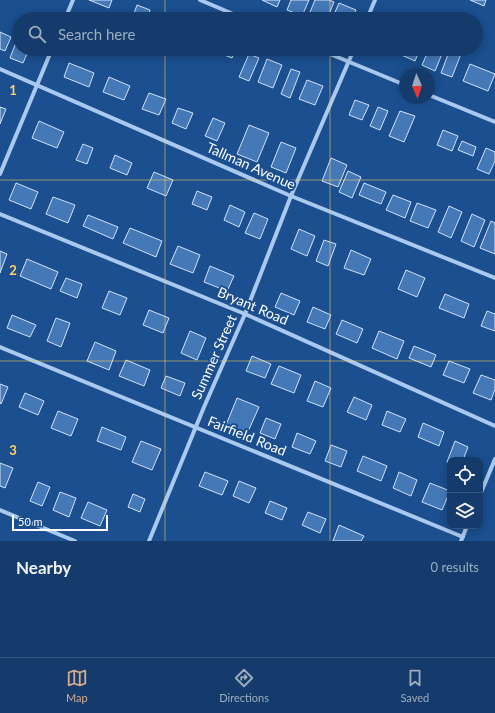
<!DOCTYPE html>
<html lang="en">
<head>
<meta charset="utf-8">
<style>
  body { margin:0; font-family:Lato,sans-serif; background:#1d4271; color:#f1f3f6 }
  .controls { position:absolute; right:12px; bottom:12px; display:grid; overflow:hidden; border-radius:8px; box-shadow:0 2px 10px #0003 }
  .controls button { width:36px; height:36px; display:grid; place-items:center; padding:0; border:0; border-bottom:1px solid #33557e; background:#143b6b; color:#f1f3f6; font:20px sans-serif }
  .compass { position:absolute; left:399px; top:68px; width:36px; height:36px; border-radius:50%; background:#143b6b; box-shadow:0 2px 10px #0003; rotate:177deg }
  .scale { position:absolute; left:12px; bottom:10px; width:96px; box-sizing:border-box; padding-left:4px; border:2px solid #fff; border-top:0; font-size:11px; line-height:14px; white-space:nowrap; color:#fff; -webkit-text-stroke:3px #1b4f8f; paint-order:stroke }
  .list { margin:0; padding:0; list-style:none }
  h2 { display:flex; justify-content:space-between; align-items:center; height:52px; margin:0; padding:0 16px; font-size:17px }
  h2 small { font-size:13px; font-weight:400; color:#9dadc1 }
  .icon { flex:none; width:22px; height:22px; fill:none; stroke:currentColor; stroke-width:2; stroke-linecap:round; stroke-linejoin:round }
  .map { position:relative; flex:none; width:495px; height:541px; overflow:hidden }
  .search { position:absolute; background:#143b6b; box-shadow:0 2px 10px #0003; left:12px; right:12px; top:12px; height:44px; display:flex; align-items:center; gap:10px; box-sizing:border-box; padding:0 14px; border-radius:22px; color:#9dadc1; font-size:15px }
  .sheet { height:116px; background:#143b6b }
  nav { display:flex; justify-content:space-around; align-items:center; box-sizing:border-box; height:56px; border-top:1px solid #33557e; background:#143b6b; font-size:11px; color:#9dadc1 }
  nav a { display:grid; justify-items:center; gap:2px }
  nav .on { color:#d6ab8b }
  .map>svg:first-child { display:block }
</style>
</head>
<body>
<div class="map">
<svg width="495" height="541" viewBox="0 0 495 541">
  <rect width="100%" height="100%" fill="#1b4f8f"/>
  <path fill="#4478b7" stroke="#cfe3fa" d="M89 0H112L109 8Z
    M262 0H280L277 7Z
    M291 0H309L302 16 287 10Z
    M315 0H329L334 2 327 19H312L308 17Z
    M470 0H486L484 6Z
    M339 3 356 10 352 19H332Z
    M137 5 150 10 147 19H132Z
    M0 32 11 37 5 51 0 49Z
    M18 37 19 49H29L23 63 10 58Z
    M218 49H236L232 58 217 52Z
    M398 49H420L415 61 397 53Z
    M429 49H444L435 71 422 65Z
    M450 49 461 54 452 77 441 73Z
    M249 54 259 58 249 81 239 77Z
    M267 59 282 65 273 88 258 82Z
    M69 63 94 73 89 87 64 77Z
    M470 64 495 74 488 91 463 81Z
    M291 69 300 72 290 98 281 94Z
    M109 77 130 86 124 100 103 92Z
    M307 80 323 86 315 105 299 99Z
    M149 93 166 99 159 115 142 109Z
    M355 100 369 105 362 120 349 115Z
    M0 107 6 109 0 124Z
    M378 107 388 111 380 130 370 126Z
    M178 108 193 113 186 129 172 123Z
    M400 111 415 116 404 142 389 136Z
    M213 118 225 123 217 141 205 136Z
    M39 121 64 132 57 148 32 138Z
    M249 125 269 133 257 162 237 154Z
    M443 130 458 136 452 151 437 145Z
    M462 141 476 147 473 156 458 150Z
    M281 142 296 148 286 173 271 167Z
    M83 144 93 148 87 164 76 160Z
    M486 148 495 152V161L489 174 477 169Z
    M115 155 132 163 127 175 110 168Z
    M331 158 347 165 338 187 322 181Z
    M348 171 361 177 352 198 339 192Z
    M154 172 173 180 166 196 147 188Z
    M16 183 38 192 31 209 9 200Z
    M364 183 386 192 381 204 359 195Z
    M197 191 212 197 207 210 192 204Z
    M393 195 411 202 405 218 386 210Z
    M53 197 75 205 68 223 46 214Z
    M417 203 436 210 428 228 410 221Z
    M230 205 245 212 239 227 224 220Z
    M449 206 462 212 451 238 438 232Z
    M254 213 268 219 260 239 245 233Z
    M472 214 485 220 474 247 461 241Z
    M88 215 118 227 113 239 83 226Z
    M491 221 495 223V254L480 248Z
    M130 228 162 241 156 257 123 243Z
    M299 229 315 236 307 256 291 249Z
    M324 240 336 244 328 266 316 261Z
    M178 246 200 255 193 273 170 264Z
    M351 250 371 259 364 275 344 268Z
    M0 251 7 254 0 273Z
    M27 259 58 272 51 289 20 276Z
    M210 266 234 276 227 291 204 282Z
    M406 270 425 278 417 297 398 289Z
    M66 278 82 284 77 298 60 291Z
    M109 291 127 298 120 315 102 308Z
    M281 293 300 301 294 315 275 307Z
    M445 294 469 304 464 318 439 308Z
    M313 307 331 315 325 329 307 322Z
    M149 310 169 318 163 333 143 325Z
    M487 311 495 314V331L481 326Z
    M12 315 36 325 30 337 7 328Z
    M56 318 70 323 61 347 47 341Z
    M342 320 363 329 357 343 336 334Z
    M190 331 206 338 197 360 181 353Z
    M379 331 404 341 397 359 372 348Z
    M95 342 116 351 109 370 87 361Z
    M414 346 436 355 431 367 409 358Z
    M252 356 271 364 265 378 246 371Z
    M126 360 150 370 144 386 119 376Z
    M449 361 470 369 464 383 443 375Z
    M279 366 301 375 294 393 271 384Z
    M481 375 495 380V389L491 400 473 393Z
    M166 376 185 383 180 396 161 388Z
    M315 381 331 388 323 407 307 401Z
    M0 384 8 387 1 404 0 403Z
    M25 393 44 401 38 415 19 407Z
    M354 397 372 405 366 420 347 412Z
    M237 398 259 407 247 434 226 425Z
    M58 411 78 419 71 436 51 428Z
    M387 411 406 419 400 432 382 425Z
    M266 418 281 424 275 439 260 433Z
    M423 423 444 432 439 446 418 437Z
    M102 427 126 437 121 450 97 441Z
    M297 433 316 441 310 454 292 447Z
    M141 441 161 449 152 470 132 462Z
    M455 441 468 447 463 460H450V463L447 462Z
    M331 445 347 451 341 467 325 461Z
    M363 456 387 466 381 481 357 471Z
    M0 463 13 468 5 488 0 486Z
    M205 472 228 481 222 495 199 486Z
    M399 472 417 480 411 496 393 488Z
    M239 481 256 488 249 503 233 496Z
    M38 482 50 487 42 506 30 501Z
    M430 483 450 491 442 510 422 502Z
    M60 492 76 498 69 517 53 510Z
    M133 494 145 499 140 512 128 507Z
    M270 501 287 508 282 520 265 513Z
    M88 502 107 510 100 526 81 518Z
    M308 512 326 519 320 533 302 525Z
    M339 525 364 536 361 541H333Z"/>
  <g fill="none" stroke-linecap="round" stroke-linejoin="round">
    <path stroke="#a9c9ee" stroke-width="4" d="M200 0 245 19
      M65 19 73 0
      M367 19 375 0
      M318 49 405 85
      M0 69 291 196 495 278
      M429 95 495 122
      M0 174 52 49
      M0 214 245 314 495 426
      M0 347 463 537
      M480 495 495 459
      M0 510 75 541
      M149 541 204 407 245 314 291 196 354 49
      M461 541 467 526"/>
  </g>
  <path fill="none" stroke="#ffd166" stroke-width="1" stroke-opacity="0.55" d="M165 0V19M330 0V19M165 49V541M330 49V541M0 180H495M0 361H495"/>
  <g text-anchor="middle" stroke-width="4" stroke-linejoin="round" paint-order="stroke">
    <g font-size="14" fill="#fff" stroke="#1b4f8f">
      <text transform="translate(251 166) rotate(24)" y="5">Tallman Avenue</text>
      <text transform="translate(253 306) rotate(23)" y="5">Bryant Road</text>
      <text transform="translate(214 357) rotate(-66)" y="5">Summer Street</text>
      <text transform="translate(247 436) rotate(22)" y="5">Fairfield Road</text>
    </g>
  </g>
  <g font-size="13" text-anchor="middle" font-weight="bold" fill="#ffd166" stroke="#1b4f8f" stroke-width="4" stroke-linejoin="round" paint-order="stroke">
    <text x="13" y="95">1</text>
    <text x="13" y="275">2</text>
    <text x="13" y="455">3</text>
  </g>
</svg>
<div class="controls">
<button><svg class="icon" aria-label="locate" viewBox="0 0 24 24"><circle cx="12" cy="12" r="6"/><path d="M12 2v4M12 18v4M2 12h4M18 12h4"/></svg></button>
<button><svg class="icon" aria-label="layers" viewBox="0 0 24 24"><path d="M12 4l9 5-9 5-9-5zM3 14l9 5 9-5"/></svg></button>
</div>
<svg class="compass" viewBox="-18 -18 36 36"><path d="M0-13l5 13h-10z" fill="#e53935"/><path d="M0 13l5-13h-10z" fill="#9dadc1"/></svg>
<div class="scale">50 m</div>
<div class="search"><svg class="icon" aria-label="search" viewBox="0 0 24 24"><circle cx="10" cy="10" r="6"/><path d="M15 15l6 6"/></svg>Search here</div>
</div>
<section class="sheet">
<h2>Nearby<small>0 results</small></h2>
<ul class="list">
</ul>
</section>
<nav>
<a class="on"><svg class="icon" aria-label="map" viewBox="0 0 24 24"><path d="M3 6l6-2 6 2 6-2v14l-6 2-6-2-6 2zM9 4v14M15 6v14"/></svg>Map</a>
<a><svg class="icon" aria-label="directions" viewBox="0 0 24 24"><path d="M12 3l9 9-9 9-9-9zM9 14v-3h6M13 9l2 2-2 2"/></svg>Directions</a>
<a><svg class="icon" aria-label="saved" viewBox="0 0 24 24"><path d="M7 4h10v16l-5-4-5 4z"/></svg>Saved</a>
</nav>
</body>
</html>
